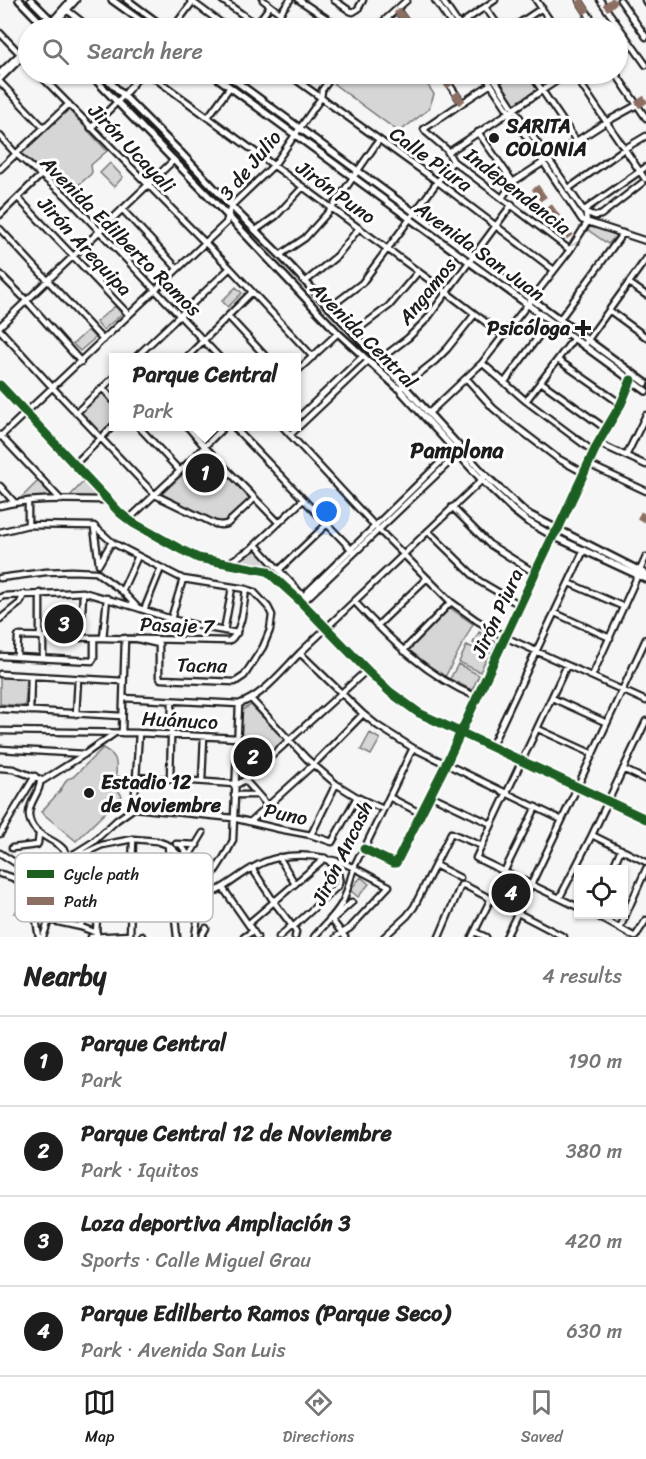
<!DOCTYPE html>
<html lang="en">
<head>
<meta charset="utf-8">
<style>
  body { margin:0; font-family:Sriracha,sans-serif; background:#f6f6f6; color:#222 }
  .controls { position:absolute; right:18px; bottom:18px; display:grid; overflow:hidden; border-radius:0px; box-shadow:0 2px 4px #0004 }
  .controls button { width:54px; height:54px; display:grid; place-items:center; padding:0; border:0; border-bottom:2px solid #e0e0e0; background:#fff; color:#222; font:30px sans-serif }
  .you { position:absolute; left:327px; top:512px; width:21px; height:21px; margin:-15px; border:4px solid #fff; border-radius:50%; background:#1a73e8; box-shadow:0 0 0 9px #1a73e833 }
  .badge { display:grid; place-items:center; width:39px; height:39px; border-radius:50%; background:#1c1c1c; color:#fff; font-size:20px; font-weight:700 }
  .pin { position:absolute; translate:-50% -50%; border:3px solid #fff; box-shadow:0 2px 6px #0006 }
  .popup { position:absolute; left:109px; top:353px; width:192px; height:78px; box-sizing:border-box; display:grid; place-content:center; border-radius:0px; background:#fff; filter:drop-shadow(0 2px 4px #0005); font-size:20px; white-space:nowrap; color:#767676 }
  .popup b { font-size:22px; color:#222 }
  .popup::after { content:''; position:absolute; left:50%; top:100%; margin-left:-12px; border:12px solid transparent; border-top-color:#fff }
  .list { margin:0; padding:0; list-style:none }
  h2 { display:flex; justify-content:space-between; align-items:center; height:78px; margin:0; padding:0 24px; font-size:26px }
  h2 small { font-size:20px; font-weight:400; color:#767676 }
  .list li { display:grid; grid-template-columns:39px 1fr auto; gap:18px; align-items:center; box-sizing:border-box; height:90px; padding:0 24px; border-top:2px solid #e0e0e0 }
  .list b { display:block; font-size:22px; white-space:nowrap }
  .list p { margin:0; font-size:20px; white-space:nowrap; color:#767676 }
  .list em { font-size:20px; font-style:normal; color:#767676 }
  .icon { flex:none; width:33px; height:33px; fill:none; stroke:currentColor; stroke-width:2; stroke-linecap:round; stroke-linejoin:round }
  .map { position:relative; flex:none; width:646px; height:937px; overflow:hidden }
  .search { position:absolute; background:#fff; box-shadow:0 2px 4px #0004; left:18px; right:18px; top:18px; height:66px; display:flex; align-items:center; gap:15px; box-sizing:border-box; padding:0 21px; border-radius:33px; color:#767676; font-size:22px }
  .sheet { height:438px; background:#fff }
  nav { display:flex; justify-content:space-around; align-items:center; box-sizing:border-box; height:84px; border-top:2px solid #e0e0e0; background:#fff; font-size:16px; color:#767676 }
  nav a { display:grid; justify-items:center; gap:3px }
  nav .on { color:#1c1c1c }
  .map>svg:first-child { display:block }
</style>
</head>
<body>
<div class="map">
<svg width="646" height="937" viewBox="0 0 646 937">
  <rect width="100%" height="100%" fill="#f6f6f6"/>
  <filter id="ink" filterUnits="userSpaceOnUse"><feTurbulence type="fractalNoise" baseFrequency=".0167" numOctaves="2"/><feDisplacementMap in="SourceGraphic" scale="12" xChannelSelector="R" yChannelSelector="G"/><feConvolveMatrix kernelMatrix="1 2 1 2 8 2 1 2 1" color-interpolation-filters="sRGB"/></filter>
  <g filter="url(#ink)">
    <path fill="#d6d6d6" stroke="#797979" stroke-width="1.5" d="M114 0H125L163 28H153Z
      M215 74H224L293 126 290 128Z
      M342 74H420L434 94 429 109 399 132 334 84Z
      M513 74H528L538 89 514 105 499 82Z
      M68 109 107 151 91 165 92 172 91 174 67 195 48 175 30 163 21 153Z
      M302 131 353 170 351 173 301 136 300 134Z
      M110 163 123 177 114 187 100 173Z
      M359 174 411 213 409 215 358 177Z
      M415 215 470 256 468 258 412 218Z
      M591 226 615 232 616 236 608 244 588 230Z
      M236 287 242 293 228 307 222 301Z
      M115 306 122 314 103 330 96 322Z
      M88 330 95 338 80 351 73 344Z
      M102 393 113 405V425L102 436 80 413Z
      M206 452 250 499 223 522 215 521 162 494Z
      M85 480 99 493 98 497 94 499 68 498Z
      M38 481 51 495V499H20Z
      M254 550H258L299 594 297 596 264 568 236 562Z
      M450 608 473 624 445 677 407 651Z
      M51 617 78 618 77 631 50 630Z
      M479 632 496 642 490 653 473 643Z
      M467 645 488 655 480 672 459 662Z
      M458 664 479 675 472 690 450 679Z
      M0 676 27 677 25 706 0 704Z
      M251 705 284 740 243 776 239 774 242 710Z
      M370 733 380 739 371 755 361 750Z
      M103 748C117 756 117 760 116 776H119L118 790 122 796 76 841 41 812 60 791 67 779 73 777Z
      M186 868 204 882 196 892 178 879Z
      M505 875 528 887 517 911 493 900Z
      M361 877 369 884 358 897 350 890Z
      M28 899 33 917 14 913Z"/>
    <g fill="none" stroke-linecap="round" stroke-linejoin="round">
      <g stroke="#1c1c1c" stroke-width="9">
        <path id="minor" d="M190 0 228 28
          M222 0 257 25
          M263 0 280 13 285 28
          M299 0 341 28
          M334 0 350 11 353 12 358 9 363 0
          M435 0 454 28
          M442 0 461 28
          M536 0 555 28
          M600 0 646 65
          M620 0 646 37
          M645 0 646 2
          M485 7 500 28
          M67 10 90 28
          M397 10 410 28
          M280 13 290 0
          M459 25 495 0
          M46 28 71 0
          M51 28 76 0
          M173 28 194 0
          M254 28 270 6
          M376 28 407 0
          M512 28 542 8
          M575 28 590 17 579 0
          M0 33 28 62
          M0 73 28 46
          M39 74 230 268 313 357
          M149 74 446 292 504 336
          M288 74 438 182 554 270
          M442 74 462 103
          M484 74 582 220 646 241
          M531 74 577 142
          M574 74 645 179
          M616 74 646 118
          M0 79 28 51
          M235 80 240 74
          M496 81 508 74
          M0 82 44 128
          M491 84 462 103 424 129 426 132 446 149 453 161 570 250
          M208 117 230 87
          M91 128 124 95 141 74
          M478 132 513 182
          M0 136 16 154 66 196 220 358
          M449 152 567 74
          M0 169 69 104
          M642 183 601 215 595 216 583 211 646 167
          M568 189 624 149 646 136
          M18 198 129 315
          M502 198 513 182 606 122 637 105
          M122 209 177 268
          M0 215 41 175
          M0 229 103 340
          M256 230 276 216 303 187
          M280 255 305 238 332 208 379 140
          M0 274 26 300 81 362
          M305 282 337 256 359 228
          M629 283 646 295
          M329 308 362 283 453 161
          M609 310 646 337
          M228 316 267 358
          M560 319 623 233
          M0 326 174 160
          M0 330 53 388 155 495 215 524 221 525 227 524 255 498
          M353 333 389 306 418 272
          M584 345 646 259
          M135 358 230 268
          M186 358 252 292
          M379 360 408 338 427 319 512 204
          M558 360 621 404
          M482 363 526 401 594 452
          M296 372 338 333
          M467 379 493 408 506 419 557 458 584 473
          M541 382 606 429
          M504 383 550 321
          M0 385 120 513 133 523 178 548 198 558 267 571 299 600 367 670 390 692 419 713 646 819
          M103 388 113 400
          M401 388 435 361 447 349 475 314
          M526 401 574 338
          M76 413 113 378
          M429 413 482 363 570 250 587 223 586 214 514 109 491 74
          M296 420 362 357
          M138 426 180 471
          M187 426 205 447 279 523
          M233 426 352 550
          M282 426 374 525 451 602 476 620 505 637 646 701
          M0 435 61 500
          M290 435 368 361
          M0 437 226 223 231 206 274 165 321 98 322 90 334 74
          M598 443 646 465
          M626 456 646 415
          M588 464 646 491
          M74 465 113 426
          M0 486 14 502
          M0 506C34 497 73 500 108 500
          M452 507 489 544 535 573
          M128 520 180 471 225 426
          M28 525V501
          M94 528 99 564
          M428 531 479 581 520 605
          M0 532 28 525 94 526 113 543 183 579 246 589 254 592 268 607 272 615 270 630 263 647 244 676 235 682 161 679 159 677V644L137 639
          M256 545 304 597
          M228 563 251 549 303 500
          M99 564 110 545 113 543
          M279 570 327 524
          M0 578 46 572 71 571 96 572 122 591 138 608
          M569 583 624 607
          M122 591 138 556
          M0 598 3 596 83 592 138 608 171 619 208 628 237 633
          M299 600 454 449
          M354 601C390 640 428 677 477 697
          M302 603 458 454
          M144 610 161 568
          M555 613 610 638
          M0 619 20 603 24 594
          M171 619 183 579
          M377 626 427 578
          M224 631 232 588
          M40 637V593
          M43 637V658
          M81 638 83 592
          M103 638 107 598
          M403 651 451 602
          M300 653 363 714 378 726 413 748 562 820
          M0 656 92 661 94 658V638
          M17 656 18 636 229 641C242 633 244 604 246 589
          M567 665 476 858 578 907
          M0 674 123 681
          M592 676 646 557
          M123 698 239 704C263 696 282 671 300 653L484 478
          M552 698 607 723
          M251 699 307 759 336 784 357 797 383 809
          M0 709 122 716
          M30 711 31 676
          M76 714 78 679
          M538 729 593 754
          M0 731 139 733 237 738
          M122 733 125 638
          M491 747 584 550
          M0 749 85 754
          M0 768 13 769 40 779C42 791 28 802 29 815 31 839 59 837 67 855L60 869 59 880 49 920 43 937
          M623 769 646 780
          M136 777 235 784
          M170 779 172 701
          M245 780 268 806
          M42 781 85 754 115 733
          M202 781 204 736
          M234 786 245 780 367 670
          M234 795H258
          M430 795 491 824
          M389 797 420 813
          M134 808 233 818 279 829 311 835 332 842 357 797
          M134 808 139 733
          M250 822 314 764 363 714
          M0 834 35 776
          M311 835 336 784
          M592 835 646 862
          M176 844 197 845
          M168 845 169 859 166 874 174 909 177 937
          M181 845 198 869
          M12 848 37 845 38 843 39 834
          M364 849 393 863H396L446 764 535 573 553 536 558 529 598 443 621 404 631 380
          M77 852 93 842 117 820 134 808
          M0 853 42 880
          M75 853H85L102 845 133 839 157 841 168 845 186 862 210 879
          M189 856 203 833
          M279 857 295 884
          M327 860C341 858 374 879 389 886L350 928 336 937
          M435 865 460 878
          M252 868 274 902 293 927 338 886C343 876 333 864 325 858
          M612 870 621 849
          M0 874C39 882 32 904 39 937
          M59 880 99 873 131 874
          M223 888 257 937
          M203 897C223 891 237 876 256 866 275 855 303 853 325 858
          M560 897 592 835 646 721
          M594 914 635 937
          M49 920 81 927 97 933
          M332 920 352 902
          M332 920 345 937
          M62 922 68 879
          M248 924 325 858
          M81 927 84 877
          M620 928 646 869
          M475 932 486 937
          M96 936 99 873
          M91 937 130 935
          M128 937 130 935 133 839
          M142 937V936
          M195 937C197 918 200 898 209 881 217 867 227 855 233 840L239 704
          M201 937 206 928
          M244 937 253 931
          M279 937 290 927H293L296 932 295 937
          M314 937C323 926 335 916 342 903 351 885 351 865 364 849L413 748
          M384 937 407 916 414 907 451 833 482 846
          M439 937 461 885H464L564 937
          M472 937 536 807
          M506 937 562 820 646 639
          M635 937 646 920"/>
      </g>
      <g stroke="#1c1c1c" stroke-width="10">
        <path id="major" d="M19 0 46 28
          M31 0 59 28
          M112 0 151 28
          M127 0 165 28
          M90 74 228 216 338 333 399 389 482 480 513 510 527 521 553 536 646 579
          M102 74 181 153 231 206 280 255 404 386 486 476 526 513 646 574
          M212 74 646 391
          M226 74 646 383"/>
      </g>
      <use href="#minor" stroke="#fff" stroke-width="4.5"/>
      <use href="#major" stroke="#fff" stroke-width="5"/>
      <path stroke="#8d6e63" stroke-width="8" stroke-dasharray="15 8" stroke-linecap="butt" d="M579 0 590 17 582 23
        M605 8 615 0
        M397 10 410 28
        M442 74 462 103
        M637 105 646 99
        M535 187 575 244
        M639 515 646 519"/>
      <g stroke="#fff" stroke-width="13">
        <path id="cycleway" d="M0 385 120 513 133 523 178 548 198 558 267 571 299 600 367 670 390 692 419 713 646 819
          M364 849 393 863H396L446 764 535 573 553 536 558 529 598 443 621 404 631 380"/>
      </g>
      <use href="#cycleway" stroke="#1b5e20" stroke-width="9"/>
    </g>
  </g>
  <g fill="#1c1c1c" stroke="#fff" stroke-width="2">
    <circle cx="494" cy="138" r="6"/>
    <path d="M580 319h6v6h6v6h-6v6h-6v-6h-6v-6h6z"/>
    <circle cx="89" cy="793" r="6"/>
  </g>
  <g text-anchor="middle" stroke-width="6" stroke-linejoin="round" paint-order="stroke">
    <g font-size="20" font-weight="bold" fill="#1c1c1c" stroke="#fff" text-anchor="start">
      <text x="506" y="133">SARITA<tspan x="506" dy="23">COLONIA</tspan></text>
      <text x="570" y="335" text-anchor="end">Psicóloga</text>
      <text x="101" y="789">Estadio 12<tspan x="101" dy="23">de Noviembre</tspan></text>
    </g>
    <g font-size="20" fill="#1c1c1c" stroke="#fff">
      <text transform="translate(132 148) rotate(46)" y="7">Jirón Ucayali</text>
      <text transform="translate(431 159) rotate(36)" y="7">Calle Piura</text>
      <text transform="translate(250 165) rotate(-50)" y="7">3 de Julio</text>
      <text transform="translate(518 191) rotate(38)" y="7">Independencia</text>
      <text transform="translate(336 192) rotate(36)" y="7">Jirón Puno</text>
      <text transform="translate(121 236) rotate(45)" y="7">Avenida Edilberto Ramos</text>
      <text transform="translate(85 246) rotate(47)" y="7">Jirón Arequipa</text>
      <text transform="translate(480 251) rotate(36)" y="7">Avenida San Juan</text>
      <text transform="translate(427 291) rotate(-51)" y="7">Angamos</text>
      <text transform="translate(364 335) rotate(45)" y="7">Avenida Central</text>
      <text transform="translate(497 613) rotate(-65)" y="7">Jirón Piura</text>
      <text transform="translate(177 625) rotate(2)" y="7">Pasaje 7</text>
      <text transform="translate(202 665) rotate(1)" y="7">Tacna</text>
      <text transform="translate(180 720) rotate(3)" y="7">Huánuco</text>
      <text transform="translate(286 814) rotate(12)" y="7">Puno</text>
      <text transform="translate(342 853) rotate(-64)" y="7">Jirón Ancash</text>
    </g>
    <g font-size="22" font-weight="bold" fill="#1c1c1c" stroke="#fff">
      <text x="457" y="458">Pamplona</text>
    </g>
  </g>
  <rect x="15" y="853" width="198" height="69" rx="9" fill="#fff" stroke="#bbb" stroke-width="1.5"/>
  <rect x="27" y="870" width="27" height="8" fill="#1b5e20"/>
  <rect x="27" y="897" width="27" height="8" fill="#8d6e63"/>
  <g font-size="16" fill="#1c1c1c">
    <text x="64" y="880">Cycle path</text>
    <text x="64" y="907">Path</text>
  </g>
</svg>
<div class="controls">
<button><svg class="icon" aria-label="locate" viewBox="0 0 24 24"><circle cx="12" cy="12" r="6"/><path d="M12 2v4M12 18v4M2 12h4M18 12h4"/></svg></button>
</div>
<div class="you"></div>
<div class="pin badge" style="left:205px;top:473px">1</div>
<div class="popup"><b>Parque Central</b>Park</div>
<div class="pin badge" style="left:253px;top:757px">2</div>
<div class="pin badge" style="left:64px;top:624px">3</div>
<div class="pin badge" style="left:511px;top:893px">4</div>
<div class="search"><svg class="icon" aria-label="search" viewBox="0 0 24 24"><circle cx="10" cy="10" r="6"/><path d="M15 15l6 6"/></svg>Search here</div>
</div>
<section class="sheet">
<h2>Nearby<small>4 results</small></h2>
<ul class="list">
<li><span class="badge">1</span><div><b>Parque Central</b><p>Park</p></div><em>190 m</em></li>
<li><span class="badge">2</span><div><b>Parque Central 12 de Noviembre</b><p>Park · Iquitos</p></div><em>380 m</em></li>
<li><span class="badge">3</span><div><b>Loza deportiva Ampliación 3</b><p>Sports · Calle Miguel Grau</p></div><em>420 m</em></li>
<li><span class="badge">4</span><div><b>Parque Edilberto Ramos (Parque Seco)</b><p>Park · Avenida San Luis</p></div><em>630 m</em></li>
</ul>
</section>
<nav>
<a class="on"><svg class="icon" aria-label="map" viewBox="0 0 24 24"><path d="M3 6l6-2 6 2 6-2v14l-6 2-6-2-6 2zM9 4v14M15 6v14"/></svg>Map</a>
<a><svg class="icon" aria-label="directions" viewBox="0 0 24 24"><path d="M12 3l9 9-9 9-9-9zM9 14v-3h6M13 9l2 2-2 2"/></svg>Directions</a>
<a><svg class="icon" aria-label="saved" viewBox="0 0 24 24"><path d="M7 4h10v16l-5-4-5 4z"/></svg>Saved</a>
</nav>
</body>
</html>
